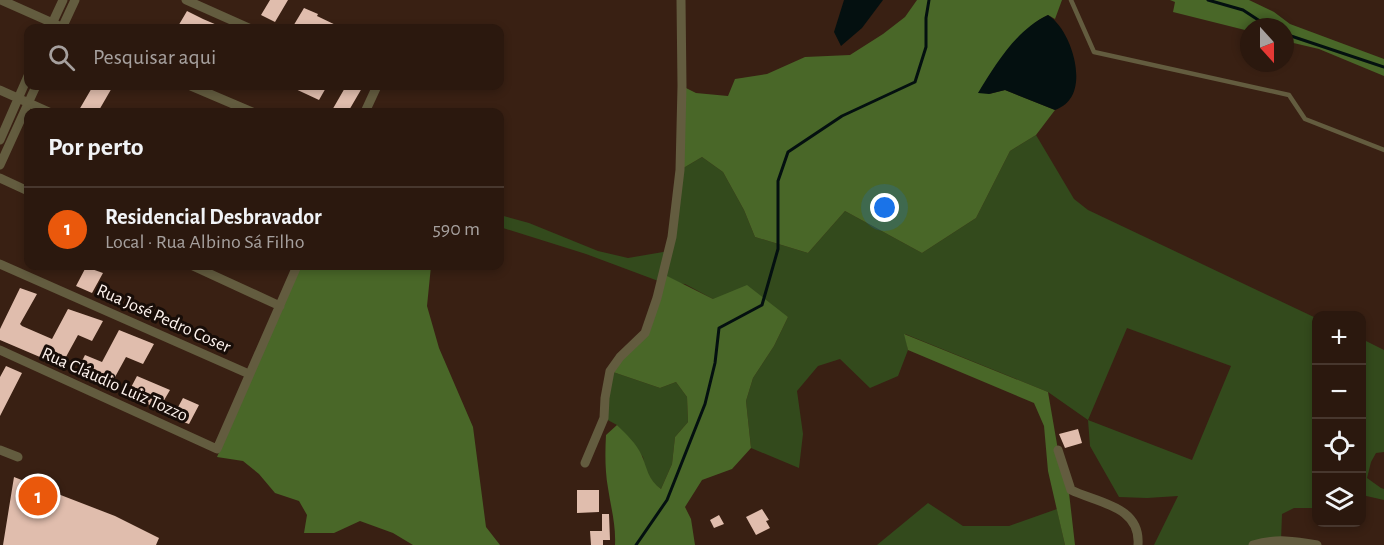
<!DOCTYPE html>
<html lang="pt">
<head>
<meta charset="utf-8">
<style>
  body { margin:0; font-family:"Alegreya Sans",sans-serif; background:#332117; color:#f1f3f6 }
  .controls { position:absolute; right:18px; bottom:18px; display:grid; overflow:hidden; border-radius:12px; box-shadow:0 3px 9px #0003 }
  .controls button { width:54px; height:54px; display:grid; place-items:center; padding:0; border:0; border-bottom:2px solid #47372e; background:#2b180e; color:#f1f3f6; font:30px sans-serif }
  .compass { position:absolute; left:1240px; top:18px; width:54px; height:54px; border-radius:50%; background:#2b180e; box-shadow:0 3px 9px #0003; rotate:159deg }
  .you { position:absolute; left:885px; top:208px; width:21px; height:21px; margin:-15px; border:4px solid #fff; border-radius:50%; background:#1a73e8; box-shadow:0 0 0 9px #1a73e833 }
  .badge { display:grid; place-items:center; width:39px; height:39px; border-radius:50%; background:#ea580c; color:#fff; font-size:20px; font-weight:700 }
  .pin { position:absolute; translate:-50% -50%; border:3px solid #fff; box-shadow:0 2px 6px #0006 }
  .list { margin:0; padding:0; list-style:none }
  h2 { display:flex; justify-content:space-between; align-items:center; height:78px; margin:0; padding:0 24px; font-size:26px }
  h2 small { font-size:20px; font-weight:400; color:#a6a09e }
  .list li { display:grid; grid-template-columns:39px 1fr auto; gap:18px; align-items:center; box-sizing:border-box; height:84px; padding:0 24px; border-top:2px solid #47372e }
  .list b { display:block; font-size:22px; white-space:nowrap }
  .list p { margin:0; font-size:20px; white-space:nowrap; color:#a6a09e }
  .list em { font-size:20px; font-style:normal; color:#a6a09e }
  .icon { flex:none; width:33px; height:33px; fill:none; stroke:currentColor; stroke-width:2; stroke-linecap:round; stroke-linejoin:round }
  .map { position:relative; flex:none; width:1384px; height:545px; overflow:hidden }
  .search { position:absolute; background:#2b180e; box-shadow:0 3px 9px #0003; left:24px; top:24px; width:480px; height:66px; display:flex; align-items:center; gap:15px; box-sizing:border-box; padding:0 21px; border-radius:12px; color:#a6a09e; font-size:22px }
  .panel { position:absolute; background:#2b180e; box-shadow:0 3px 9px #0003; left:24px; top:108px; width:480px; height:162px; border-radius:12px }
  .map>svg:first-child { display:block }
</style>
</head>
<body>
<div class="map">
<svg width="1384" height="545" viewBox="0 0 1384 545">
  <rect width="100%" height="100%" fill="#392013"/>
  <path fill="#334a1c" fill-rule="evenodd" d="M1036 135 1074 199 1088 210 1316 318V508H1294L1282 514 1281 541 1262 545H1154L1178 496 1147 498 1119 497 1090 446 1088 420 1048 392 905 334 908 350 898 376 870 388 840 359 818 366 797 391 803 434 799 468 751 448 746 401 753 378 774 346 788 317 713 299 685 284 661 282 586 254 500 227V215L529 223 598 251 628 258 669 251 680 170 702 157 723 172 744 210 755 237 808 253 845 211 922 253 976 218 1010 151ZM1127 328 1231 366 1192 460 1088 420Z
    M1362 339 1384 350V452L1376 453 1371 462 1367 478 1381 488 1384 489V500L1362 495Z
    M610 371 660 388 676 382 687 397 688 422 675 437 672 464 661 489 654 484 645 469 643 457 617 425 604 418Z
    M928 503 963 526H1009L1057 509 1065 545H877Z"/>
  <path fill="#496728" d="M917 0H1062L1055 19 1048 15C1017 29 1004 66 989 94L1005 90 1055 110 1036 135 1010 151 976 218 922 253 845 211 808 253 755 237 744 210 723 172 702 157 680 170 682 86 696 93 728 96 735 79 767 74 805 57 850 55 883 34 905 17Z
    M1170 0H1249L1274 12 1290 24 1384 59V76L1319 49 1285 41V27H1249V31L1173 12 1175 2Z
    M300 266H431L427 306 439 348 473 427 486 527 500 545H413L393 533 360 521 334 533H304L307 515 299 501 275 493 259 474 243 461 217 457Z
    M663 274 713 299 747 285 788 317 774 346 753 378 746 401 751 448 732 469 702 480 685 507 691 519 695 545H615C616 525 611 508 608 488 605 471 605 453 606 435L617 425C627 435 636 443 642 456 647 468 648 480 661 489L672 464 675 437 688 422 687 397 676 382 660 388 610 371 645 333Z
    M904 334 1048 392 1058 450 1068 484 1075 545H1065L1048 471 1044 426 1034 403 908 350Z"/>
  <path fill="#041010" d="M844 0H883L862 28 841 46 834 32Z
    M1048 15C1069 28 1086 77 1070 99 1067 104 1060 108 1055 110L1005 90 989 94 978 93C996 64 1016 30 1048 15Z"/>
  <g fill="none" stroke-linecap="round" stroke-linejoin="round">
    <path stroke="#041010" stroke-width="3" d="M1208 0 1243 10 1269 27
      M1285 34 1384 67
      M636 545 667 500 705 404 715 363 719 328 762 305 778 249V181L788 152 842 116 915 82 926 47V18L929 0"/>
  </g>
  <path fill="#e0bdad" d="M270 0H288L275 22 261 15Z
    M304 8 318 14 317 16 342 28H292Z
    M187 11 203 19 224 28H177Z
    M93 86H113L98 112 79 110Z
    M289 86H327L319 100Z
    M346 86H357L362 88 348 112H331Z
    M86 267 103 273 92 293 76 286Z
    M20 288 37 294 20 324 22 326 52 339 68 309 103 321 92 341 78 335 61 366 0 340V329Z
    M119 330 154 344 143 364 126 357 109 388 75 375 85 355 102 362Z
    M6 366 22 373 0 416V377Z
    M137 376 170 390 159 409 127 395Z
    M183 398 199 405 189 424 172 418Z
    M1078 429 1082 443 1065 448 1059 434Z
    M14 477 115 516 159 538 156 545H3Z
    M577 490H599V512L577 513Z
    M762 509 769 520 766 521 770 528 756 535 746 517Z
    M602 514H609L610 540H603V545H591L590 531H602Z
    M719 515 724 524 714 528 710 520Z"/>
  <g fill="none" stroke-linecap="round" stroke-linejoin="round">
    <path stroke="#635c3f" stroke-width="4.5" d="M1071 0 1094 52 1289 95 1305 119 1384 150"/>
    <path stroke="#635c3f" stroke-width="9" d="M1 0 64 28
      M186 0 249 28
      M50 28 63 0
      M62 28 75 0
      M191 86 252 112
      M0 90 49 112
      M365 112 377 86
      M0 140 28 76
      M0 165 36 86
      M0 178 28 191
      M0 264 249 374
      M193 266 280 306
      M0 350 217 449 297 266
      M0 450 18 457
      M1058 450 1071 490C1098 503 1141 506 1138 545
      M585 463 604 418 605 398 610 371 620 357 645 333 657 298 672 237 680 170 682 86 681 0
      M1253 545C1275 538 1296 541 1317 545"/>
  </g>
  <g text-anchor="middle" stroke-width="6" stroke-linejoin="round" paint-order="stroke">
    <g font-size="18" fill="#fef3ee" stroke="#180d08">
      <text transform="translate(164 318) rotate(24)" y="6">Rua José Pedro Coser</text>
      <text transform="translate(115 384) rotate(24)" y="6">Rua Cláudio Luiz Tozzo</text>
    </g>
  </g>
</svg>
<div class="controls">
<button>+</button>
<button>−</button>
<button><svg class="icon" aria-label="locate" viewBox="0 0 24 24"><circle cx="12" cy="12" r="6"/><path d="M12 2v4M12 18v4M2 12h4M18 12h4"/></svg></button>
<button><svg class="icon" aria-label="layers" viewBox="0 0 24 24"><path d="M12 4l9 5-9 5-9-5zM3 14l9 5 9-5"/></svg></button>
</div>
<svg class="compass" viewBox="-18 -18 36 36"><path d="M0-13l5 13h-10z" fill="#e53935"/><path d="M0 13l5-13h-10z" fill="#a6a09e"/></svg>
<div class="you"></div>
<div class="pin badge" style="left:38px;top:496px">1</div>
<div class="search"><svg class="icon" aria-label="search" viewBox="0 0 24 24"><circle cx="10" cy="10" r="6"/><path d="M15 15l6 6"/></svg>Pesquisar aqui</div>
<section class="panel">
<h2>Por perto<small></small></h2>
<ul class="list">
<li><span class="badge">1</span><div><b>Residencial Desbravador</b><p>Local · Rua Albino Sá Filho</p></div><em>590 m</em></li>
</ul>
</section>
</div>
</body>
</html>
